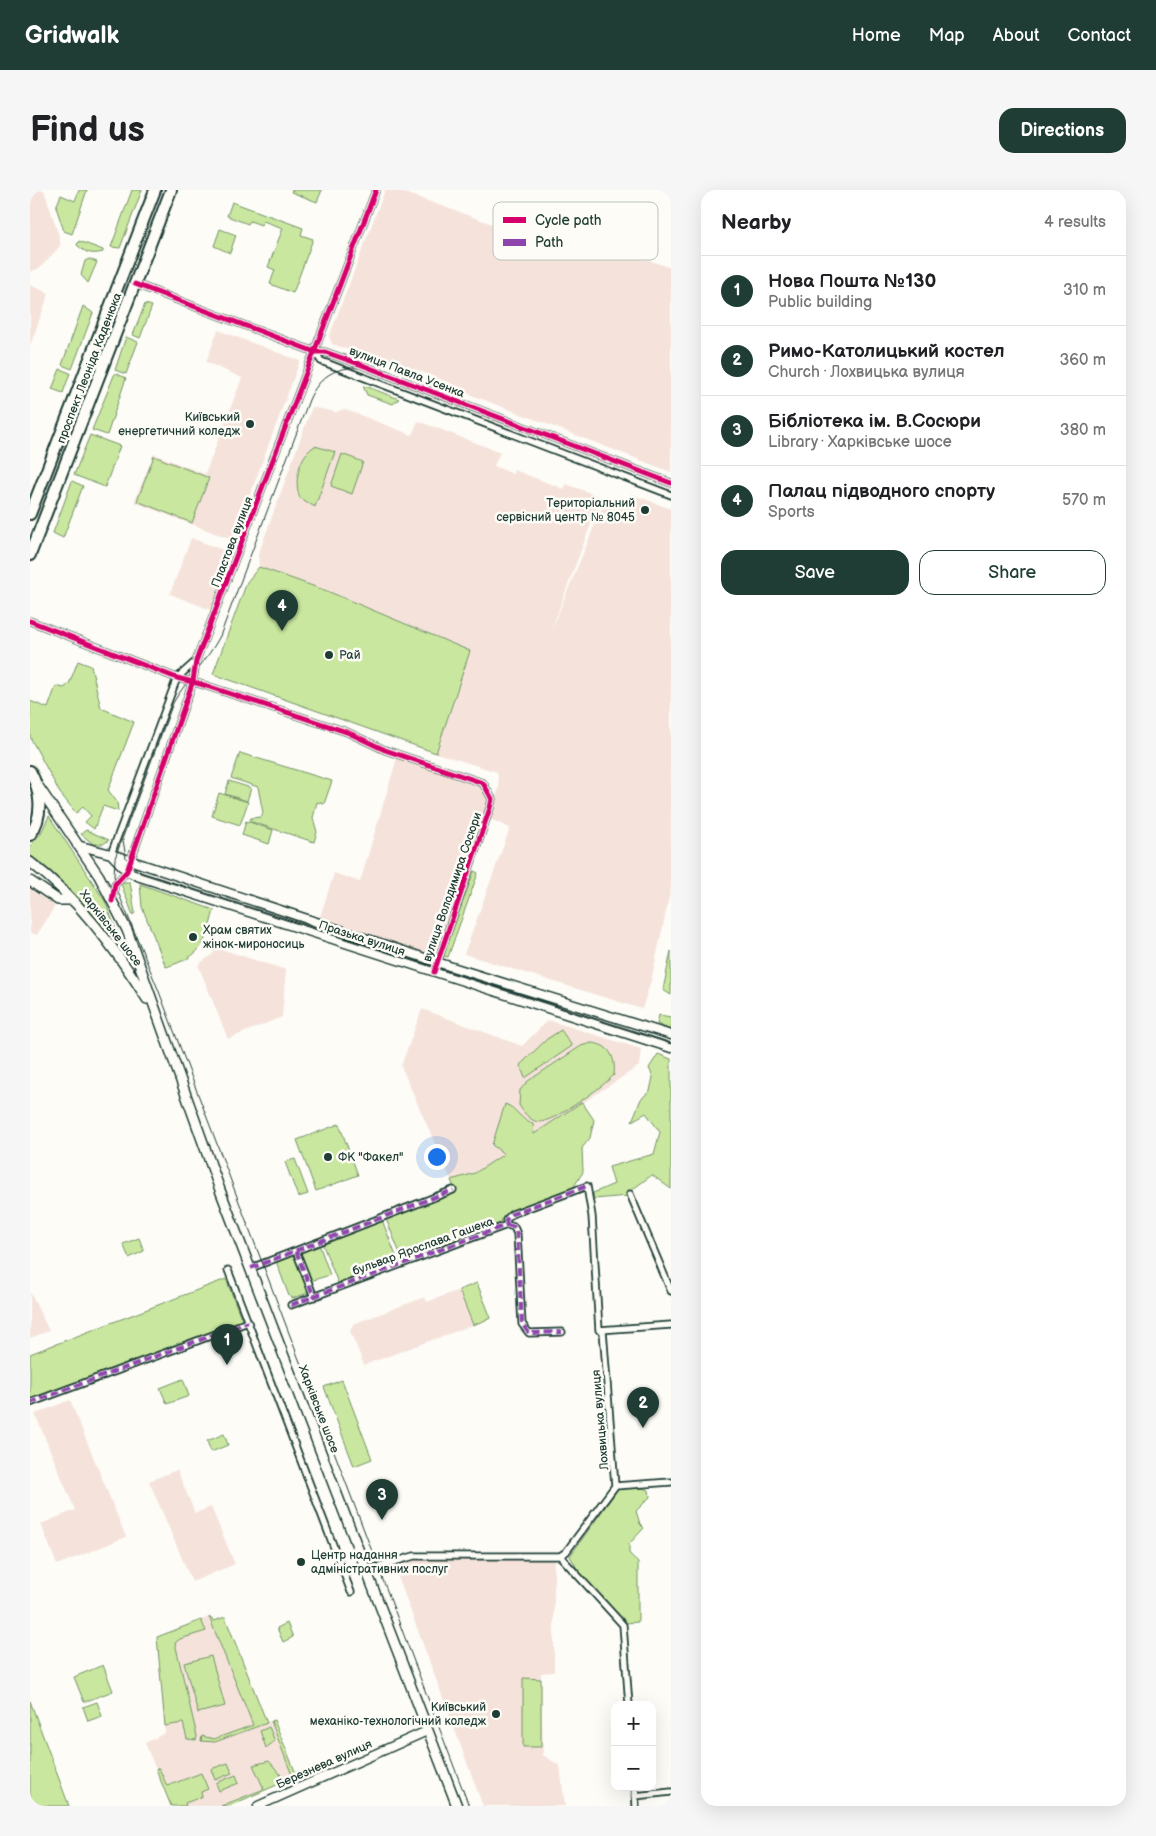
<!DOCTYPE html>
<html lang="en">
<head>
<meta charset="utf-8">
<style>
  body { margin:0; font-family:"Balsamiq Sans",sans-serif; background:#f6f6f6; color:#202124 }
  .controls { position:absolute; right:15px; bottom:15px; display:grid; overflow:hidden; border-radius:10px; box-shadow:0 5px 20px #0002 }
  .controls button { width:45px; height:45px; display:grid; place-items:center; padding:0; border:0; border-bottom:1px solid #e0e0e0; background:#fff; color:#202124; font:25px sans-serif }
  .you { position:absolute; left:406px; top:966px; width:18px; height:18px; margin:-12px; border:4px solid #fff; border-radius:50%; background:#1a73e8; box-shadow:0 0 0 8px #1a73e833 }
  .badge { display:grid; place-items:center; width:32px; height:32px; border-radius:50%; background:#1f3d34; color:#fff; font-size:16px; font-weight:700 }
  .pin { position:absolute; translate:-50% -41px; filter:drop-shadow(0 1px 2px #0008) }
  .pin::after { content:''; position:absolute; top:26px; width:18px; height:15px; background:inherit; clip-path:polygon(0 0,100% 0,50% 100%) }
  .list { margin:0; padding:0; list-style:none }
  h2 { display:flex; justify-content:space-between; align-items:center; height:65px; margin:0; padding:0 20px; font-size:21px }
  h2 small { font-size:16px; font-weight:400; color:#757577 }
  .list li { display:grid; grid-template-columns:32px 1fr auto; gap:15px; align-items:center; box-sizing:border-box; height:70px; padding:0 20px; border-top:1px solid #e0e0e0 }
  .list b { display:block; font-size:19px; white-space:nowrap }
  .list p { margin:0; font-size:16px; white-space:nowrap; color:#757577 }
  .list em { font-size:16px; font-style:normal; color:#757577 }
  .actions { display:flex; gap:10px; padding:15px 20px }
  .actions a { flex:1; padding:11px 0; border:1px solid #1f3d34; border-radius:15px; text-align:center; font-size:18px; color:#1f3d34 }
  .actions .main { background:#1f3d34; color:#fff }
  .map { position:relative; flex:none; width:641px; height:1616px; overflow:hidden; border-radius:15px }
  header { display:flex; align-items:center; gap:30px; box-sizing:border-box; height:70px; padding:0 25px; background:#1f3d34; color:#fff }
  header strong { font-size:24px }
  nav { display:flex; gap:28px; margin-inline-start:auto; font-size:18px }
  .intro { display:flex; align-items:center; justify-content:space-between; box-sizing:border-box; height:120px; padding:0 30px }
  h1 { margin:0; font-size:35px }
  .button { padding:12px 22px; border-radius:15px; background:#1f3d34; color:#fff; font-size:18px; font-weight:700 }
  main { display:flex; gap:30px; padding:0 30px }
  aside { flex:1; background:#fff; border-radius:15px; box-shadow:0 5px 20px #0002 }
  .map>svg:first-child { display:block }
</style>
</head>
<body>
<header>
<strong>Gridwalk</strong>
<nav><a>Home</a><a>Map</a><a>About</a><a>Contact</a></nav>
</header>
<div class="intro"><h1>Find us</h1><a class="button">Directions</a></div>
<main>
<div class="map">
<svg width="641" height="1616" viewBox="0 0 641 1616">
  <rect width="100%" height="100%" fill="#fdfcf7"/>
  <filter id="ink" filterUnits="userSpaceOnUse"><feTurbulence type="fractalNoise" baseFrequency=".02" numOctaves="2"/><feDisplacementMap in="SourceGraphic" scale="10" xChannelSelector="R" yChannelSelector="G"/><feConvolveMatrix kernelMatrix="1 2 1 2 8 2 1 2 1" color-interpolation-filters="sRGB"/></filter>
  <g filter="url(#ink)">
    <path fill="#f5e3db" d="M0 0H14L30 49V56L10 78 0 82Z
      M355 0H367L529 58 572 65 578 61 580 56 641 78V282L426 199 422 194 382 178 381 181 302 154 299 147Z
      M0 95 19 103 0 156Z
      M188 140 270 171 203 350 104 312 124 264 175 284 212 188 176 172Z
      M282 217 306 222 314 219 382 245 388 231 470 262 464 276 483 284 484 280 534 299 536 294 571 307 519 446 575 310 595 318 601 304 641 319V698L622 787 612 819 434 764 480 638 460 629 469 597 467 582 406 563 440 461 297 401 229 377 228 365Z
      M161 348 201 363 181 420 140 404Z
      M367 568 450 597 457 606V615L408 760 398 764 290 727 304 683 330 692Z
      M0 698 25 716 7 745 0 743Z
      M185 757 256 780 252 827 198 849 168 775 183 764Z
      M392 819 492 856 518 830 611 859 609 876 458 975 445 983 421 990 371 876Z
      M429 1100 443 1135 334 1175 320 1141 323 1134 395 1107 397 1112Z
      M0 1102 19 1141 0 1148Z
      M40 1210 96 1347 27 1375 11 1334 45 1320 5 1224Z
      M147 1280 165 1323 181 1317 205 1374 162 1392 119 1291Z
      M386 1370H524V1482L511 1483 513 1565 530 1576 535 1616H453L364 1376Z
      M179 1427 184 1431 195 1427 237 1532 244 1530 267 1586 199 1616H141L115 1553 135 1543 127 1447Z"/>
    <path fill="#c9e79e" stroke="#749269" d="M49 0H57L42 44 34 41 26 17 31 5 45 11Z
      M102 0H112L90 58 81 57Z
      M262 0H292L287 12 261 2Z
      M202 12 273 38 271 45 283 49 263 103 240 94 245 80 238 77 253 38 233 31 231 35 220 31 218 34 197 26Z
      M190 39 206 45 200 63 184 56Z
      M49 51 73 60V62C61 65 56 63 47 55Z
      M59 69 67 72 58 93 51 85 55 71Z
      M115 114 122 116 110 148 103 145Z
      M53 116 63 123 42 179 32 175Z
      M96 147 108 152 96 184 85 180Z
      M30 179 40 183 33 203 22 199Z
      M85 183 96 188 77 245 62 240Z
      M333 196 338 197 369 209 363 214 337 205Z
      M60 245 90 256 75 297 44 285Z
      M285 256 305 262 285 317 270 308C263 292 269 265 285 256Z
      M312 264 333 272 322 304 301 296Z
      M124 266 179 288 162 333 107 311Z
      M42 291 53 296 33 348 23 343Z
      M229 377 297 401 440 461 406 563 183 484 217 392Z
      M48 471 61 476 71 518 104 532 78 600 87 612 88 621 73 616 64 639 55 632 61 626 53 617 46 623 30 603 0 547V511L18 518 26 496 34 498 39 494Z
      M210 563 302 591 294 614 287 612 283 628 287 642 284 652 219 631 221 628 231 627 233 623 228 597 201 588Z
      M199 591 221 598 217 611 195 604Z
      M189 603 218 612 210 635 182 626Z
      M19 626 75 711 97 768C67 730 40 693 0 665V656L11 643Z
      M216 631 243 640 239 654 212 645Z
      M56 640 79 650 73 654H63L51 644Z
      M444 681 448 683 418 767 413 766Z
      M93 692H100L105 723 103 725 91 694Z
      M110 694 184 720C175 755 172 766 136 777L112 717Z
      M641 761V805L633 800Z
      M629 825 641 827V840L627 834Z
      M531 840 542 856 495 888 490 875 517 849Z
      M561 853C580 854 586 868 584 885 574 896 522 933 509 932 500 931 493 922 489 915L490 900 498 891 551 856Z
      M628 864 641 869V999L622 985 599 1002 598 1006 564 1009 563 1003 584 994 579 977 624 964 630 942 616 923 602 931 611 909 620 901 623 887 619 878Z
      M552 912 564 930 560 948 552 958 553 982 543 998 480 1023 475 1026 472 1035 373 1071 356 1029 424 998 421 990 445 983 474 964 462 955 475 914C487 918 490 930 503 934L504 944Z
      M309 934 328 985 286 1001 267 950Z
      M265 969 278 1004 268 1007 255 972Z
      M352 1030 368 1071 308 1093 292 1053Z
      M109 1048 114 1061 99 1068 93 1054Z
      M289 1054 300 1085 280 1091 271 1065 272 1061Z
      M261 1065 267 1067 279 1098 278 1103 263 1108 259 1106 247 1074V1070Z
      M196 1089 212 1130 0 1209V1164Z
      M447 1093 461 1128 443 1135 429 1100Z
      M153 1189 159 1206 137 1214 130 1198Z
      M312 1190 342 1269 324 1276 294 1197Z
      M194 1244 198 1255 181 1262 177 1251Z
      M608 1297 619 1300 620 1307 606 1321 610 1334 614 1338 599 1354V1363L608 1373V1432L596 1433 589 1429 552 1388 540 1366 588 1299Z
      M179 1427 184 1431 195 1427 237 1533 185 1552 171 1551 172 1546 184 1549 223 1535Z
      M171 1430 176 1441 150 1449 145 1453 167 1546 166 1550 157 1549 153 1533 135 1536 127 1447Z
      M257 1433 263 1447 253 1452 247 1438Z
      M181 1466 195 1516 168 1523 154 1473Z
      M73 1475 83 1501 54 1512 44 1487Z
      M493 1488 511 1489V1557H493Z
      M0 1511 39 1616H0Z
      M67 1512 72 1526 58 1531 53 1517Z
      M244 1530 267 1586 263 1588 241 1531Z
      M239 1537 245 1551 236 1558 230 1541Z
      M239 1571 256 1591 199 1616H191L234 1599 223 1575Z
      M198 1573 202 1583 185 1590 181 1579Z
      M129 1578 137 1596 171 1583 178 1599 171 1602 172 1607 155 1613 156 1616H141L126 1579Z
      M206 1585 209 1593 189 1601 186 1593Z"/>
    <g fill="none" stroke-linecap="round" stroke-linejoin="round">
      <g stroke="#1f3d34" stroke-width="9">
        <path id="street" d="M105 94 285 162H295L332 175 641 293
          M285 162 291 171 641 305
          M0 431 147 488 174 495 317 542 355 560 453 593 462 609 460 618 404 782
          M81 664 147 488 166 471
          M82 709 85 694 97 681 163 491 166 471 346 0
          M600 1004 641 1101
          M477 1035 476 1030 482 1024 557 996 562 1026 569 1140 641 1135
          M477 1035 484 1037 487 1044 492 1134 499 1143 532 1142
          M266 1061 284 1107
          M221 1078 423 1000
          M198 1080 321 1402
          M261 1115 477 1035
          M573 1140 585 1296 536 1362 530 1366 593 1435 599 1515
          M0 1213 218 1132
          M585 1296 641 1292
          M336 1380 384 1366H530
          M605 1597 606 1616
          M605 1606 641 1602"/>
      </g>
      <g stroke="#1f3d34" stroke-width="11">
        <path id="secondary" d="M47 655 81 664 419 776 641 845
          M82 665 97 681 110 687 641 858
          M228 1616 397 1541"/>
      </g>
      <g stroke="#1f3d34" stroke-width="12">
        <path id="primary" d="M8 596 69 686 97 740 190 1000 427 1616
          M0 672C48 708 85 758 117 809
          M0 691 28 710H42"/>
      </g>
      <g stroke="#1f3d34" stroke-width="14">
        <path id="highway" d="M0 324 125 0
          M0 365 141 0
          M0 581C11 601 14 626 0 645"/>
      </g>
      <use href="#street" stroke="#fdfcf7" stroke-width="5.5"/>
      <use href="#secondary" stroke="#fdfcf7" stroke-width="8"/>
      <use href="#primary" stroke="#fdfcf7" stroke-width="9"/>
      <use href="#highway" stroke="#fdfcf7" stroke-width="10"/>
      <path stroke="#1f3d34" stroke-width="1" d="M93 650 96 668 110 683 641 854
        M439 1616 128 799 88 702 84 686 85 668 143 513C157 489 177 471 190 446L279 210C289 187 305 176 331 178L641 297"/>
      <path stroke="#8e44ad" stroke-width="4" stroke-dasharray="8 4" stroke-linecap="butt" d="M477 1035 484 1037 487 1044 492 1134 499 1143 532 1142
        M477 1035 476 1030 482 1024 557 996
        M266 1061 284 1107
        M221 1078 423 1000
        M261 1115 477 1035
        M0 1213 218 1132"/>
      <g stroke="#fdfcf7" stroke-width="8">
        <path id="cycleway" d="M105 94 285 162H295L332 175 641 293
          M0 431 147 488 174 495 317 542 355 560 453 593 462 609 460 618 404 782
          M82 711 85 694 97 681 163 491 166 471 346 0"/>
      </g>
      <use href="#cycleway" stroke="#d6006c" stroke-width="5"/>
    </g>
  </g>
  <g fill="#1f3d34" stroke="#fdfcf7" stroke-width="2">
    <circle cx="220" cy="234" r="5"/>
    <circle cx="615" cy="320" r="5"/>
    <circle cx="299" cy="465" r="5"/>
    <circle cx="163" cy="747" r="5"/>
    <circle cx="298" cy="967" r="5"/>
    <circle cx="271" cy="1372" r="5"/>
    <circle cx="466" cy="1524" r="5"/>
  </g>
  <g text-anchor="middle" stroke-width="5" stroke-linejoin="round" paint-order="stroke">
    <g font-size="12" fill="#1f3d34" stroke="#fdfcf7">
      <text transform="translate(59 178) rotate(-69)" y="4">проспект Леоніда Каденюка</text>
      <text transform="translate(377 182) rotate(21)" y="4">вулиця Павла Усенка</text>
      <text transform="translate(202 352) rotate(-69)" y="4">Пластова вулиця</text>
      <text transform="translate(422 697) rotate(-71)" y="4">вулиця Володимира Сосюри</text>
      <text transform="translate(81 738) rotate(52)" y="4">Харківське шосе</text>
      <text transform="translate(332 748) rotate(18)" y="4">Празька вулиця</text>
      <text transform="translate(393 1056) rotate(-20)" y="4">бульвар Ярослава Гашека</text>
      <text transform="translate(289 1219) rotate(69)" y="4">Харківське шосе</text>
      <text transform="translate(570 1230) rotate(-95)" y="4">Лохвицька вулиця</text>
      <text transform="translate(294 1574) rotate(-24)" y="4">Березнева вулиця</text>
    </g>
    <g font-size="12" fill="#1f3d34" stroke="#fdfcf7" text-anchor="start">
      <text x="210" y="231" text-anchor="end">Київський<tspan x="210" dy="14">енергетичний коледж</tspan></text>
      <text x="605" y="317" text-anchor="end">Територіальний<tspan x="605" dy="14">сервісний центр № 8045</tspan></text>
      <text x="309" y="469">Рай</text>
      <text x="173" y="744">Храм святих<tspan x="173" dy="14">жінок-мироносиць</tspan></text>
      <text x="308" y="971">ФК "Факел"</text>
      <text x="281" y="1369">Центр надання<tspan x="281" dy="14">адміністративних послуг</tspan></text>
      <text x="456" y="1521" text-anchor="end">Київський<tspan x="456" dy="14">механіко-технологічний коледж</tspan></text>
    </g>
  </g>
  <rect x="463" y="12" width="165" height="58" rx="8" fill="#fdfcf7" stroke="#bac3bc" stroke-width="1"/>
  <rect x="473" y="27" width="23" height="6" fill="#d6006c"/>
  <rect x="473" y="49" width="23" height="7" fill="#8e44ad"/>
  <g font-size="14" fill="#1f3d34">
    <text x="505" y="35">Cycle path</text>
    <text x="505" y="57">Path</text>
  </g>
</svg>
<div class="controls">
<button>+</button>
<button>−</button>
</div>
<div class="you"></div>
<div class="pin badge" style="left:197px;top:1175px">1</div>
<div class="pin badge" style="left:613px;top:1238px">2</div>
<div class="pin badge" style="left:352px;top:1330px">3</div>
<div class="pin badge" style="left:252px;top:441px">4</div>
</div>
<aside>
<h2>Nearby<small>4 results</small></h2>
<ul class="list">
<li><span class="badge">1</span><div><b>Нова Пошта №130</b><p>Public building</p></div><em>310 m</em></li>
<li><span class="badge">2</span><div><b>Римо-Католицький костел</b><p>Church · Лохвицька вулиця</p></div><em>360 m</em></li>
<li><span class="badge">3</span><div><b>Бібліотека ім. В.Сосюри</b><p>Library · Харківське шосе</p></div><em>380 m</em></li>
<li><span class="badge">4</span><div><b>Палац підводного спорту</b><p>Sports</p></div><em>570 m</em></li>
</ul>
<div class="actions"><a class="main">Save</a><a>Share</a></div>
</aside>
</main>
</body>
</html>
